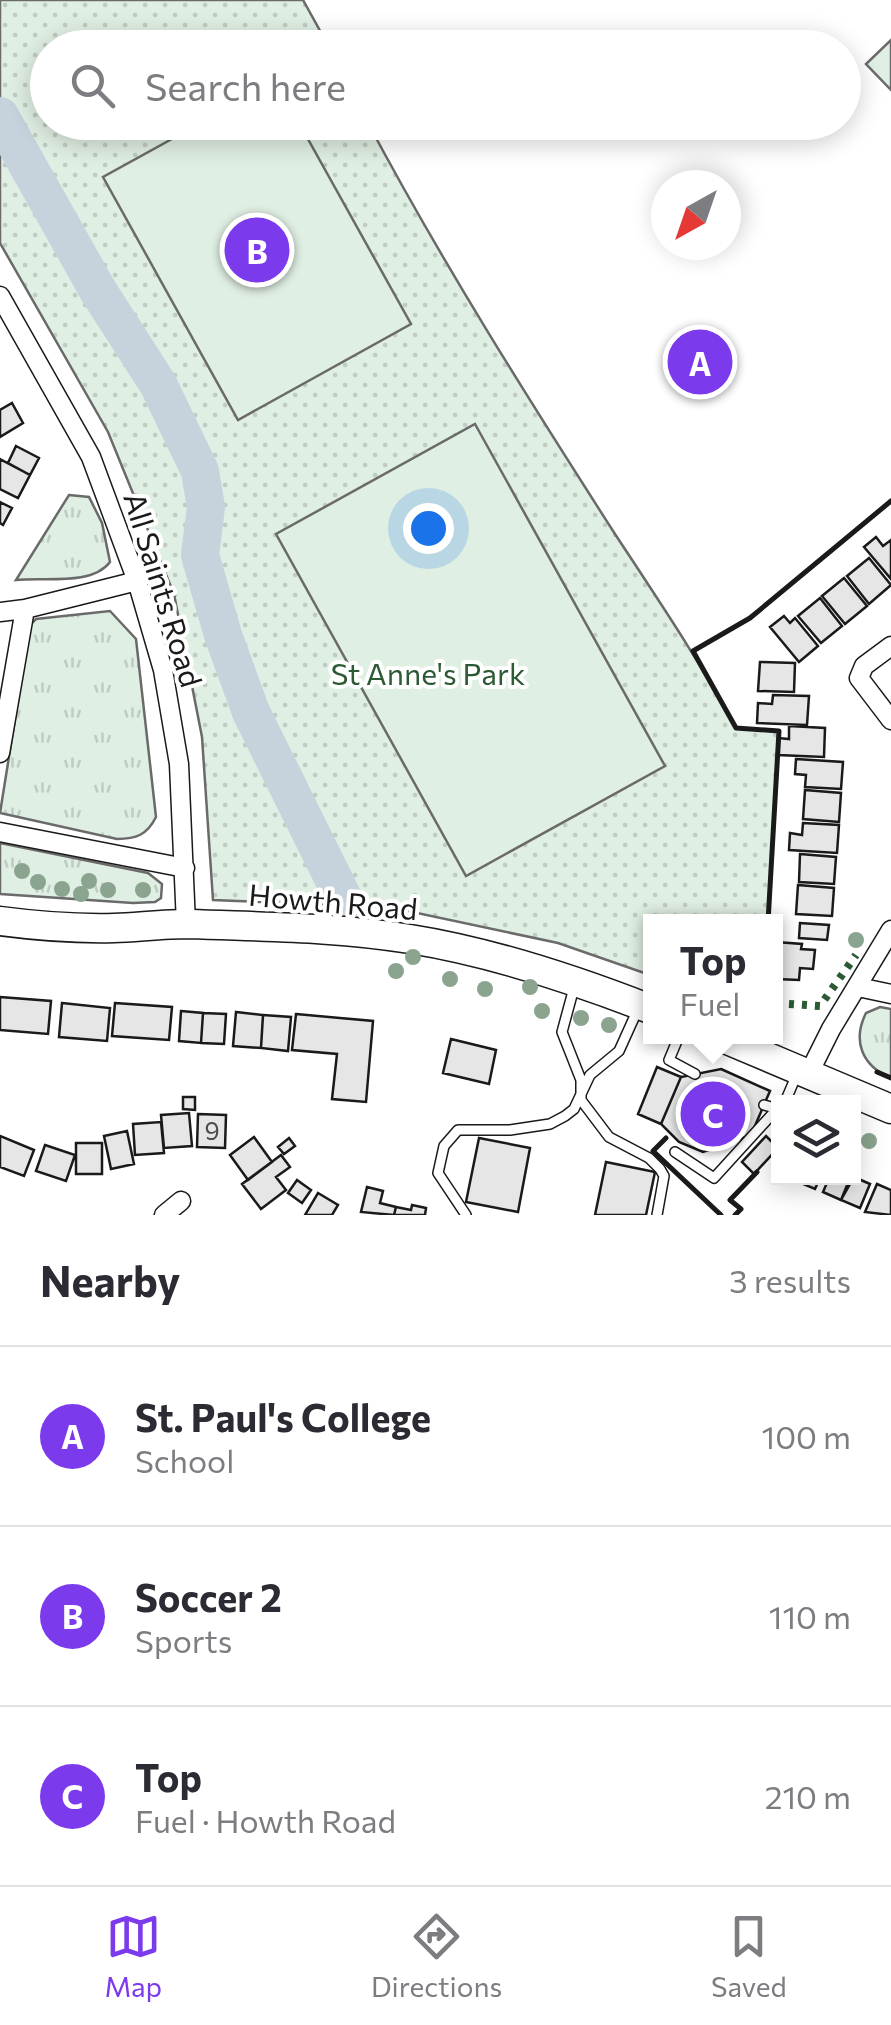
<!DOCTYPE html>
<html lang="en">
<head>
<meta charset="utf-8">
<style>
  body { margin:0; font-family:Commissioner,sans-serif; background:#f7f7f7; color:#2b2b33 }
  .controls { position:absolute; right:30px; bottom:30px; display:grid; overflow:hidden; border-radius:0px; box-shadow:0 5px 25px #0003 }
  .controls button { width:90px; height:90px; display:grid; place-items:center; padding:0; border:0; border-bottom:2px solid #e1e1e2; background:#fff; color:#2b2b33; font:50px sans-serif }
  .compass { position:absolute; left:651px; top:170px; width:90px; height:90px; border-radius:50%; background:#fff; box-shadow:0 5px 25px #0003; rotate:220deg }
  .you { position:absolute; left:428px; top:528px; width:35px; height:35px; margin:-25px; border:8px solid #fff; border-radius:50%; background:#1a73e8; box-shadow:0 0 0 15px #1a73e833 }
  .badge { display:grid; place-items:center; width:65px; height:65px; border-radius:50%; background:#7c3aed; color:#fff; font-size:32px; font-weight:700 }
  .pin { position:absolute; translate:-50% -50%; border:5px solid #fff; box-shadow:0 2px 10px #0006 }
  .popup { position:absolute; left:643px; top:914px; width:140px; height:130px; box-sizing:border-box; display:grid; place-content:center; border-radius:0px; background:#fff; filter:drop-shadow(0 2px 8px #0005); font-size:32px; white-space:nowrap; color:#7c7c81 }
  .popup b { font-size:38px; color:#2b2b33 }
  .popup::after { content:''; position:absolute; left:50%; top:100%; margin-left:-20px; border:20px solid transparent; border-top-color:#fff }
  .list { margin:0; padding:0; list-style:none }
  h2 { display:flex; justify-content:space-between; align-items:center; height:130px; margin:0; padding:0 40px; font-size:42px }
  h2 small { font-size:32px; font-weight:400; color:#7c7c81 }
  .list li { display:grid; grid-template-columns:65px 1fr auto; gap:30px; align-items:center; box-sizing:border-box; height:180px; padding:0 40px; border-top:2px solid #e1e1e2 }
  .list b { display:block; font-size:38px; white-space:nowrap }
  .list p { margin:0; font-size:32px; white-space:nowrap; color:#7c7c81 }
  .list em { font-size:32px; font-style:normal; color:#7c7c81 }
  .icon { flex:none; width:55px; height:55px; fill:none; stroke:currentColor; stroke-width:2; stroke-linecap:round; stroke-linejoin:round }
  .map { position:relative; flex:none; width:891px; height:1215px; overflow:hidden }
  .search { position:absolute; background:#fff; box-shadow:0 5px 25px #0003; left:30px; right:30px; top:30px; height:110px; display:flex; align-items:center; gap:25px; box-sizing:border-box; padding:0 35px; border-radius:55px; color:#7c7c81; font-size:38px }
  .sheet { height:670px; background:#fff }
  nav { display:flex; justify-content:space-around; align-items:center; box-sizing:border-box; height:140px; border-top:2px solid #e1e1e2; background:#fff; font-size:28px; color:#7c7c81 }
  nav a { display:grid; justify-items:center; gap:5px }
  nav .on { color:#7c3aed }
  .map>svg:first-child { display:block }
</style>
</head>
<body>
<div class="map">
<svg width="891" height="1215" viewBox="0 0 891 1215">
  <defs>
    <pattern id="grass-tufts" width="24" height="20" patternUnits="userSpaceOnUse" patternTransform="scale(2.5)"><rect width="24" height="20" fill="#e0efe3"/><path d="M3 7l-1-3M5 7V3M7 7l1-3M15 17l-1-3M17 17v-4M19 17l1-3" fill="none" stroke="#c0ccc2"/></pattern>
    <pattern id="park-dots" width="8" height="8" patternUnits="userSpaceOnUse" patternTransform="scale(2.5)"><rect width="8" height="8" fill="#e0efe3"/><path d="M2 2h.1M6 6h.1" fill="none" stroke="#c0ccc2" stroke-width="1.8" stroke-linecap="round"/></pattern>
  </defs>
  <rect width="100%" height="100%" fill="#fff"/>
  <path fill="url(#grass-tufts)" stroke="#6a6a6a" stroke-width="2.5" d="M69 495 89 497 102 523 110 562C92 586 45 577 16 580Z
    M110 611 136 639 156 817C147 835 136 839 117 839L0 813 30 625 36 619Z
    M0 843 148 873 162 884 161 898 155 902 133 903 0 894Z
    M880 1007 891 1009V1078C862 1066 852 1041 866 1013Z"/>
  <path fill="url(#park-dots)" stroke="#6a6a6a" stroke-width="2.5" d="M0 0H303L329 47 48 48V122L368 123C443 264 529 400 615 534 657 598 699 660 736 728L779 731 768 921 650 922V975L558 943 389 907 213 900 202 737 174 594 108 432 0 243Z"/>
  <path fill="#e0efe3" stroke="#6a6a6a" stroke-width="2.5" d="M891 40V90L866 64Z
    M201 123H299L411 324 238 420 103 177Z
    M475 424 665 766 466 876 276 534Z"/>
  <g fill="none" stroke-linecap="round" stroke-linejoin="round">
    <path stroke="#c6d2dc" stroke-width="38" d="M0 116 97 289 158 384 200 471 206 507 200 555 223 635 251 712 346 904"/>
  </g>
  <path fill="#e6e6e6" stroke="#1a1a1a" stroke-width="2.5" d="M12 403 23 423 0 437V410Z
    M16 446 39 458 30 475 8 463Z
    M0 459 30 475 18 498 0 489Z
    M0 502 12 508 3 525 0 523Z
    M876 537 883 546 891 540V579L864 547Z
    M869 558 891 585 869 604 847 576Z
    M844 578 867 606 845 624 822 596Z
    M820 598 842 626 821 643 798 616Z
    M784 616 790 623 795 618 818 646 799 662 770 627Z
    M760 662 795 663 794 692 758 691Z
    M773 695 809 696 807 725 757 723 758 703 772 704Z
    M789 726 825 728 824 757 778 755 779 738 789 739Z
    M796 759 843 762 841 789 805 787 806 775 795 774Z
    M805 790 841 793 839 822 803 819Z
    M803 823 839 825 837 853 789 850 790 833 802 835Z
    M800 854 836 857 834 884 799 882Z
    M798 885 834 888 832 916 796 914Z
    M800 923 829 925 827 940 799 938Z
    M776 942 802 944 801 949 815 950 813 969 800 968 799 980 776 979Z
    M0 997 51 1001 48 1034 0 1030Z
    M62 1003 110 1008 107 1041 59 1037Z
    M115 1003 172 1007 169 1040 112 1036Z
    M181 1011 203 1013 201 1043 179 1041Z
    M236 1012 263 1015 261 1048 233 1046Z
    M203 1013 226 1014 224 1044 201 1043Z
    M296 1014 373 1021 366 1102 332 1099 337 1054 292 1050Z
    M263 1015 291 1017 288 1051 261 1048Z
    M451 1039 496 1050 489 1084 443 1073Z
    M657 1067 681 1077 661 1124 638 1114Z
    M721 1069 770 1091 751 1135 703 1152 679 1142 661 1124 681 1077Z
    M183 1097H195V1110L183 1109Z
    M189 1113 192 1146 164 1148 161 1115Z
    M198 1114 226 1115 225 1148 197 1147Z
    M161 1122 164 1153 135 1155 133 1124Z
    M127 1131 134 1164 111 1169 104 1136Z
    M0 1136 34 1150 24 1176 0 1167Z
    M766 1136 778 1148 754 1174 742 1162Z
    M254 1137 272 1162 248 1180 230 1155Z
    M289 1138 295 1146 284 1154 278 1147Z
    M479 1138 530 1148 518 1212 466 1202Z
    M76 1143H102V1174H76Z
    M45 1145 75 1155 66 1181 36 1171Z
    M281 1155 290 1167 276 1177 286 1190 261 1209 242 1184Z
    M606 1162 655 1172 646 1215H595Z
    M854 1177 870 1184 860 1208 841 1200Z
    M797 1178H820L815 1189 796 1181Z
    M829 1178H850L841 1200 823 1192Z
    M297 1180 311 1190 302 1203 288 1193Z
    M877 1184 891 1190V1215L865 1212Z
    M367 1187 383 1191 380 1203 396 1207 394 1215 361 1212Z
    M318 1193 338 1205 332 1215H305Z
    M412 1205 426 1208 425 1215H394L396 1207 411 1210Z"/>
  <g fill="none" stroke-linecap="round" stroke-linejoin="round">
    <g stroke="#1a1a1a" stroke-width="12">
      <path id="lane" d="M575 984 562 1032 581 1080V1100L609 1137 649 1158 660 1169 664 1176 657 1215
        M679 1036 669 1060 695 1074
        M785 1102 797 1074
        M764 1105 778 1109
        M675 1152 714 1178 776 1110
        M466 1215 438 1173 444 1146 458 1130H510L550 1124 565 1116 574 1109 590 1075 619 1051 638 1009"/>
    </g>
    <g stroke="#1a1a1a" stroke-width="21">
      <path id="street" d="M0 296 91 457 137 581 163 670 179 764 186 924
        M0 612 25 609 137 581
        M891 646 864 666 859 678 891 720
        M0 753 25 609
        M0 832 185 868
        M858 987 891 994
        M808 1075 831 1029 891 930
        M164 1215 181 1201"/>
    </g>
    <g stroke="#1a1a1a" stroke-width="31">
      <path id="secondary" d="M0 921C38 926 75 929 114 928 139 927 164 924 190 924 263 927 338 927 410 939 492 952 573 979 650 1009
        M718 1036 891 1109"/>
    </g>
    <use href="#lane" stroke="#fff" stroke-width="9"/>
    <use href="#street" stroke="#fff" stroke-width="18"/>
    <use href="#secondary" stroke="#fff" stroke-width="28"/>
    <path stroke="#2b5a34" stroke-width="8" stroke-dasharray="5 8" stroke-linecap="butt" d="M776 1003 820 1006 856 955"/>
    <path stroke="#1a1a1a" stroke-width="5" d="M768 922 779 731 736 728 693 651 750 618 891 501
      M877 1072 891 1078
      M666 1138 653 1151 721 1215
      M735 1215 741 1209 730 1200 757 1172"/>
  </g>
  <g fill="#8aa48f">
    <circle cx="22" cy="871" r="8"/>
    <circle cx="89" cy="881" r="8"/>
    <circle cx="38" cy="882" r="8"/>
    <circle cx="62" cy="889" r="8"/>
    <circle cx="108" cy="890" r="8"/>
    <circle cx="143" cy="890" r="8"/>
    <circle cx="81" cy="894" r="8"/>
    <circle cx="856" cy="940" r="8"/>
    <circle cx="413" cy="957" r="8"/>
    <circle cx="396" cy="971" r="8"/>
    <circle cx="450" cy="979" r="8"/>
    <circle cx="530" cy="987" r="8"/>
    <circle cx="485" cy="989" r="8"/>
    <circle cx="542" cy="1011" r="8"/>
    <circle cx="581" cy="1018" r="8"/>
    <circle cx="609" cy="1025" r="8"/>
    <circle cx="869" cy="1141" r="8"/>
  </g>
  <g text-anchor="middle" stroke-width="8" stroke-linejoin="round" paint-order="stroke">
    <g font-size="25" fill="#4d4d4d">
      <text x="212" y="1140">9</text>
    </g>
    <g font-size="30" fill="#1a1a1a" stroke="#fff">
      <text transform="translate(162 590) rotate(73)" y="10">All Saints Road</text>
      <text transform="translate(333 903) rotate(5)" y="10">Howth Road</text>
    </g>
    <g font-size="30" fill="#2b5a34" stroke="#fff">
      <text x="428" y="685">St Anne's Park</text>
    </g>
  </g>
</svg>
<div class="controls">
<button><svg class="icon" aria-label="layers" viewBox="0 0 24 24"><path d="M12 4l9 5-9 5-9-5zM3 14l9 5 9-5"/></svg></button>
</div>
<svg class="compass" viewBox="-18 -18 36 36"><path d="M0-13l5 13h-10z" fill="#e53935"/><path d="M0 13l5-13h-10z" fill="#7c7c81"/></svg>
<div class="you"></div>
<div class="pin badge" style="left:700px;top:362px">A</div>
<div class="pin badge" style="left:257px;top:250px">B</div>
<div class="pin badge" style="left:713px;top:1114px">C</div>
<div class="popup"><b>Top</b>Fuel</div>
<div class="search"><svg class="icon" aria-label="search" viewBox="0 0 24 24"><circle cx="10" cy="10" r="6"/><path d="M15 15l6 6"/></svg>Search here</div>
</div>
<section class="sheet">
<h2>Nearby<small>3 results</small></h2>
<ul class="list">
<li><span class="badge">A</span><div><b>St. Paul's College</b><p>School</p></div><em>100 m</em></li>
<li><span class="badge">B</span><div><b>Soccer 2</b><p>Sports</p></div><em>110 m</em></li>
<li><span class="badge">C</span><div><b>Top</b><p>Fuel · Howth Road</p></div><em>210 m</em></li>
</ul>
</section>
<nav>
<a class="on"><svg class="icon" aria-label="map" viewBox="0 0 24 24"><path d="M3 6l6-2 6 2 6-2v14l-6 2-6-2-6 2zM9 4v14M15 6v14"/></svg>Map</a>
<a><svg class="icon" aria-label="directions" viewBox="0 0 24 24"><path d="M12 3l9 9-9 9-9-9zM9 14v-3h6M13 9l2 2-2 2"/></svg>Directions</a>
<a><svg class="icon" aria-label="saved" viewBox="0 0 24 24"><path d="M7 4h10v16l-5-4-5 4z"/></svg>Saved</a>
</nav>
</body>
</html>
